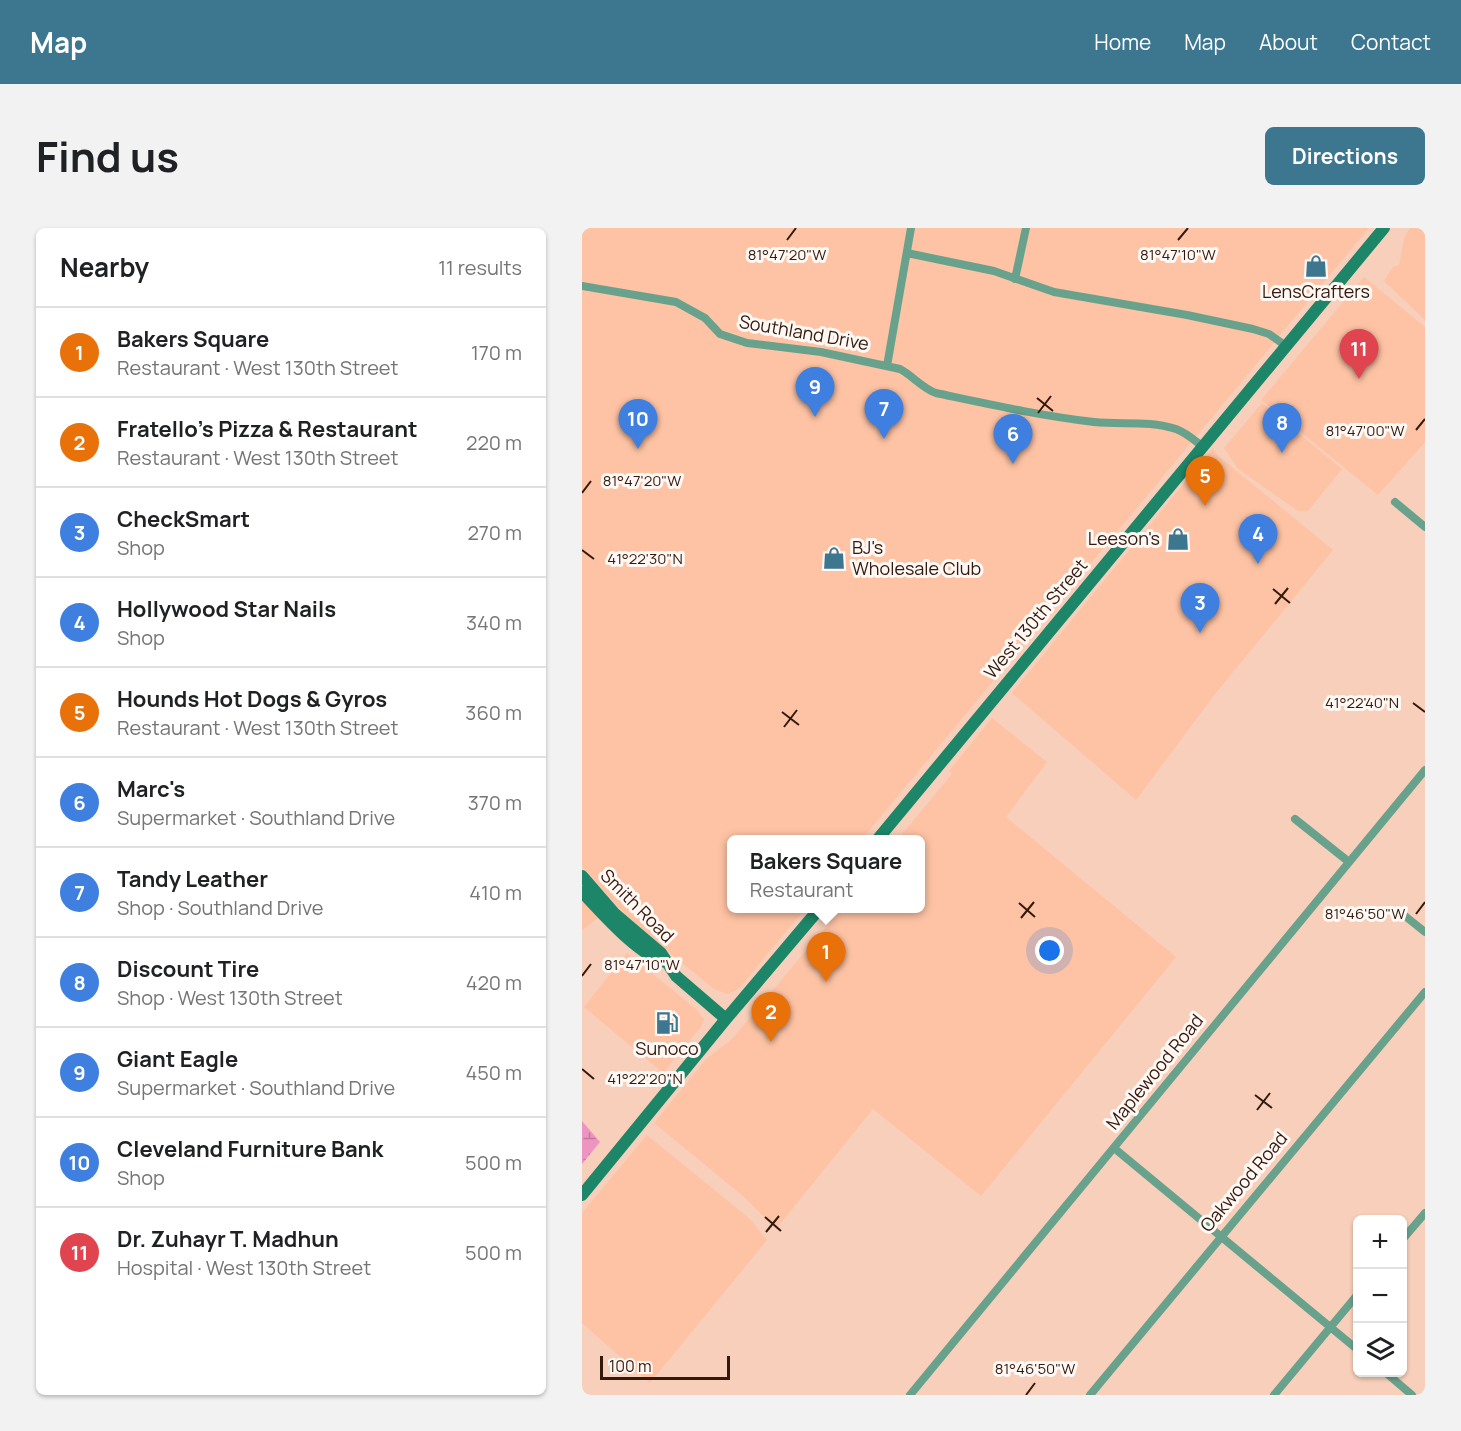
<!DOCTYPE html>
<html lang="en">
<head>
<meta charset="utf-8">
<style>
  body { margin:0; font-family:Manrope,sans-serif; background:#f2f2f2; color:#202124 }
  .controls { position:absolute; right:18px; bottom:18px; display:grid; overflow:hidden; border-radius:9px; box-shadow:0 2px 4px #0004 }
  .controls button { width:54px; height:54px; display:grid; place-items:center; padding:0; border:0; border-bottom:2px solid #e0e0e0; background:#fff; color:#202124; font:30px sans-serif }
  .scale { position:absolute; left:18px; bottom:15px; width:130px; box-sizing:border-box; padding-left:6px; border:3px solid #331a0d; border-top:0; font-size:16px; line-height:21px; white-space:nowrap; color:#331a0d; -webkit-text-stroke:4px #fff8f4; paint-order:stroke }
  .you { position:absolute; left:468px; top:723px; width:21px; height:21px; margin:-15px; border:4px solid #fff; border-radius:50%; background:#1a73e8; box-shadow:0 0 0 9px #1a73e833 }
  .badge { display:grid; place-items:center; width:39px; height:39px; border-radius:50%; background:#3c768f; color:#fff; font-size:20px; font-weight:700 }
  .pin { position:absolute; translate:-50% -50px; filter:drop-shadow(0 2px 3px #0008) }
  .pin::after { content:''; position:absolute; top:32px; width:21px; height:18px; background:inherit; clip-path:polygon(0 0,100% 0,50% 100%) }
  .popup { position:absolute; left:145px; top:607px; width:198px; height:78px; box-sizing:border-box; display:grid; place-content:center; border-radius:9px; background:#fff; filter:drop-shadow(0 2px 4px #0005); font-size:20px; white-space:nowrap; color:#757577 }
  .popup b { font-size:22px; color:#202124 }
  .popup::after { content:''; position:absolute; left:50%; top:100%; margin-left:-12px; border:12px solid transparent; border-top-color:#fff }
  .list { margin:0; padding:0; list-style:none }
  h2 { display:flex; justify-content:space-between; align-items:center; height:78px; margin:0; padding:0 24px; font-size:26px }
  h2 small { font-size:20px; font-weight:400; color:#757577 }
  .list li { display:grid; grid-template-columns:39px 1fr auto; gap:18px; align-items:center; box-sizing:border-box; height:90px; padding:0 24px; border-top:2px solid #e0e0e0 }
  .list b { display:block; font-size:22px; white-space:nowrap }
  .list p { margin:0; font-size:20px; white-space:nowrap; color:#757577 }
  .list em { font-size:20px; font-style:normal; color:#757577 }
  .icon { flex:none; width:33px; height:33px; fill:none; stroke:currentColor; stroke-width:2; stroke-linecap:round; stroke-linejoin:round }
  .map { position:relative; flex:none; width:843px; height:1167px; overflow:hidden; border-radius:9px }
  header { display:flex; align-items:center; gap:36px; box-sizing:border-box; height:84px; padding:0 30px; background:#3c768f; color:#fff }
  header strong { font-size:28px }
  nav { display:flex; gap:33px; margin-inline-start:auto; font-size:21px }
  .intro { display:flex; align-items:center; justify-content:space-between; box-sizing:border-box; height:144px; padding:0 36px }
  h1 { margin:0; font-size:42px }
  .button { padding:15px 27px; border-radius:9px; background:#3c768f; color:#fff; font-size:21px; font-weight:700 }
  main { display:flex; gap:36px; padding:0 36px }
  aside { flex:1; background:#fff; border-radius:9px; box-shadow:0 2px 4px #0004 }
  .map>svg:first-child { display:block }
</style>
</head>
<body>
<header>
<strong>Map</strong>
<nav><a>Home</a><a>Map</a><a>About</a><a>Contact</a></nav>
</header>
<div class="intro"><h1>Find us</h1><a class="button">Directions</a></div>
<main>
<aside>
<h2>Nearby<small>11 results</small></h2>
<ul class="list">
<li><span class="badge" style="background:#e8710a">1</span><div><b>Bakers Square</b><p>Restaurant · West 130th Street</p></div><em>170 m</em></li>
<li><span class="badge" style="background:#e8710a">2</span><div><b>Fratello's Pizza &amp; Restaurant</b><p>Restaurant · West 130th Street</p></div><em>220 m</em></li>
<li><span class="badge" style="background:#3f7fe0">3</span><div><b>CheckSmart</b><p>Shop</p></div><em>270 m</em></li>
<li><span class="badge" style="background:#3f7fe0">4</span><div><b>Hollywood Star Nails</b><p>Shop</p></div><em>340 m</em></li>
<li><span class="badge" style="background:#e8710a">5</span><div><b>Hounds Hot Dogs &amp; Gyros</b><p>Restaurant · West 130th Street</p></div><em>360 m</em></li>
<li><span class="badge" style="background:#3f7fe0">6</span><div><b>Marc's</b><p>Supermarket · Southland Drive</p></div><em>370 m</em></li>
<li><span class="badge" style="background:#3f7fe0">7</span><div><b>Tandy Leather</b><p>Shop · Southland Drive</p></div><em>410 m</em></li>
<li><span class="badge" style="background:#3f7fe0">8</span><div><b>Discount Tire</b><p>Shop · West 130th Street</p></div><em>420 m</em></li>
<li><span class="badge" style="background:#3f7fe0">9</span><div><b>Giant Eagle</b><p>Supermarket · Southland Drive</p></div><em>450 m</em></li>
<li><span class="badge" style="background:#3f7fe0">10</span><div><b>Cleveland Furniture Bank</b><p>Shop</p></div><em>500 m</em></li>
<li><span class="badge" style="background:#e0444e">11</span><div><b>Dr. Zuhayr T. Madhun</b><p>Hospital · West 130th Street</p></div><em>500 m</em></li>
</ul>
</aside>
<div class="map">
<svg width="843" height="1167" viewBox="0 0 843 1167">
  <defs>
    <pattern id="wetland-marsh" width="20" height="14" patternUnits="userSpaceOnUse" patternTransform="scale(1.5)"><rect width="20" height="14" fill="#ed94c1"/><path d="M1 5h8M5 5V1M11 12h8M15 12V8" fill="none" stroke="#c1789b"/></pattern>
  </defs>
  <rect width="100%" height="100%" fill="#f7cfba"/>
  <path fill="#fec3a4" d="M0 0H787L280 611 150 612V680L223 681 158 759 153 763 145 766 132 761 83 721 36 679 0 638Z
    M828 0H843V92L802 53 811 39 817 37 822 10Z
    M782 49 843 99V214L796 267 679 172Z
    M680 175 760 241 726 283H716L656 241 642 220Z
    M631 220 634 226 751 322 633 466 554 572 430 465Z
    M410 490 465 534 424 589 594 729 399 968 291 881 194 1001 161 968 72 895 125 830 149 812 259 681 338 680V612L316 611 370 546 367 543Z
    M0 670 16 690 0 702Z
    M45 725 114 781 122 791 119 799 81 845 2 779Z
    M65 907 168 991 185 1012 68 1155 0 1095V985Z"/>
  <path fill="url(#wetland-marsh)" d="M0 893 18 914 0 936Z"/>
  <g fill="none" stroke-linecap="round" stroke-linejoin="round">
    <path stroke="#69a28c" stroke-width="8" d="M325 25 412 43 472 64 605 87 671 101 687 106 704 118
      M433 51 444 0
      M0 58 94 74 123 90 138 106 165 115 239 124 318 141C331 148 340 160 354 165 406 176 459 188 512 194 539 197 567 192 594 201 605 205 612 212 621 219
      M305 138 329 0
      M813 274 843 299
      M713 591 767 634
      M823 688 843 704
      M532 920 776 1122
      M820 1012 843 985
      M803 1144 830 1167
      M328 1167 843 542
      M508 1167 843 764
      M692 1167 776 1066"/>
    <path stroke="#1d8668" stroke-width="12" d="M295 612 802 0
      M0 648 32 685 79 725 94 748 144 791
      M0 664C20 685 56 727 83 734
      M0 967 144 791 238 680"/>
  </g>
  <path fill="none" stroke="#331a0d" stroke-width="2" d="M205 12 214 0M596 12 606 0M455 170 471 183M456 185 469 168M834 202 843 191M0 265 9 253M0 322 12 331M691 361 708 375M693 376 706 360M831 475 843 484M200 484 217 497M202 499 215 482M437 675 453 689M834 686 843 674M439 690 452 674M0 748 9 736M0 841 12 851M673 867 690 880M675 882 688 865M183 989 199 1003M184 1004 197 988M444 1167 453 1155"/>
  <defs>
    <g id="shop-bare" transform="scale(1.8)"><path d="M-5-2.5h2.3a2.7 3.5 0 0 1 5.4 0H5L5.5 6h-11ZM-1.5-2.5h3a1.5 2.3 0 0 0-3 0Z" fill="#3c768f" stroke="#fff8f4" stroke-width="2.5" paint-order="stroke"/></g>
    <g id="fuel-bare" transform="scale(1.8)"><path d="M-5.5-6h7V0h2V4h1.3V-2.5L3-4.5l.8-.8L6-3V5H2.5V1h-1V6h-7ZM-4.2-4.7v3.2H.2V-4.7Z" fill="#3c768f" stroke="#fff8f4" stroke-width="2.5" paint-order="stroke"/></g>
  </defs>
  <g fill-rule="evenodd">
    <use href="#shop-bare" x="734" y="38"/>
    <use href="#shop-bare" x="596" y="311"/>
    <use href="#shop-bare" x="252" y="330"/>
    <use href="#fuel-bare" x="85" y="795"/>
  </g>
  <g text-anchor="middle" stroke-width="6" stroke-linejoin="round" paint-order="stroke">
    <g font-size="18" fill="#331a0d" stroke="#fff8f4">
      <text x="734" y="70">LensCrafters</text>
      <text x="578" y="317" text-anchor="end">Leeson's</text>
      <text x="270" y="326" text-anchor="start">BJ's<tspan x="270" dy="21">Wholesale Club</tspan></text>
      <text x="85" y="827">Sunoco</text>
    </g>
    <g font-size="18" fill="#331a0d" stroke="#fff8f4">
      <text transform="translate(222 105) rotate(10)" y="6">Southland Drive</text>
      <text transform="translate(454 391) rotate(-50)" y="6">West 130th Street</text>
      <text transform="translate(55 678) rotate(45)" y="6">Smith Road</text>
      <text transform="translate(573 844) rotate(-51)" y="6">Maplewood Road</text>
      <text transform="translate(662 954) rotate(-50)" y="6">Oakwood Road</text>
    </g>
  </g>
  <g font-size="15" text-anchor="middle" fill="#331a0d" stroke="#fff8f4" stroke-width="6" stroke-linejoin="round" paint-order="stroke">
    <text x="205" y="32">81°47'20"W</text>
    <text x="596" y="32">81°47'10"W</text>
    <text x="783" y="208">81°47'00"W</text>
    <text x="60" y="258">81°47'20"W</text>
    <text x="63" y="336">41°22'30"N</text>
    <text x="780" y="480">41°22'40"N</text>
    <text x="783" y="691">81°46'50"W</text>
    <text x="60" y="742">81°47'10"W</text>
    <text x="63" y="856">41°22'20"N</text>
    <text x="453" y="1146">81°46'50"W</text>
  </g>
</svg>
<div class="controls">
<button>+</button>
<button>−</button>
<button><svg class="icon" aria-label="layers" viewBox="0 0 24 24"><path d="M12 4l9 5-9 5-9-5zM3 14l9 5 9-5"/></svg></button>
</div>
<div class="scale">100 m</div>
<div class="you"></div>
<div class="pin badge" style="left:244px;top:754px;background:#e8710a">1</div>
<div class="popup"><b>Bakers Square</b>Restaurant</div>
<div class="pin badge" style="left:189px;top:814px;background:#e8710a">2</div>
<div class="pin badge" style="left:618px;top:405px;background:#3f7fe0">3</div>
<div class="pin badge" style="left:676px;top:336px;background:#3f7fe0">4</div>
<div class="pin badge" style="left:623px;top:278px;background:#e8710a">5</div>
<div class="pin badge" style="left:431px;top:236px;background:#3f7fe0">6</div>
<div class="pin badge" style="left:302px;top:211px;background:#3f7fe0">7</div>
<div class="pin badge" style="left:700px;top:225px;background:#3f7fe0">8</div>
<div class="pin badge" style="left:233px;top:189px;background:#3f7fe0">9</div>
<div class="pin badge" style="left:56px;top:221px;background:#3f7fe0">10</div>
<div class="pin badge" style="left:777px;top:151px;background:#e0444e">11</div>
</div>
</main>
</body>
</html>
